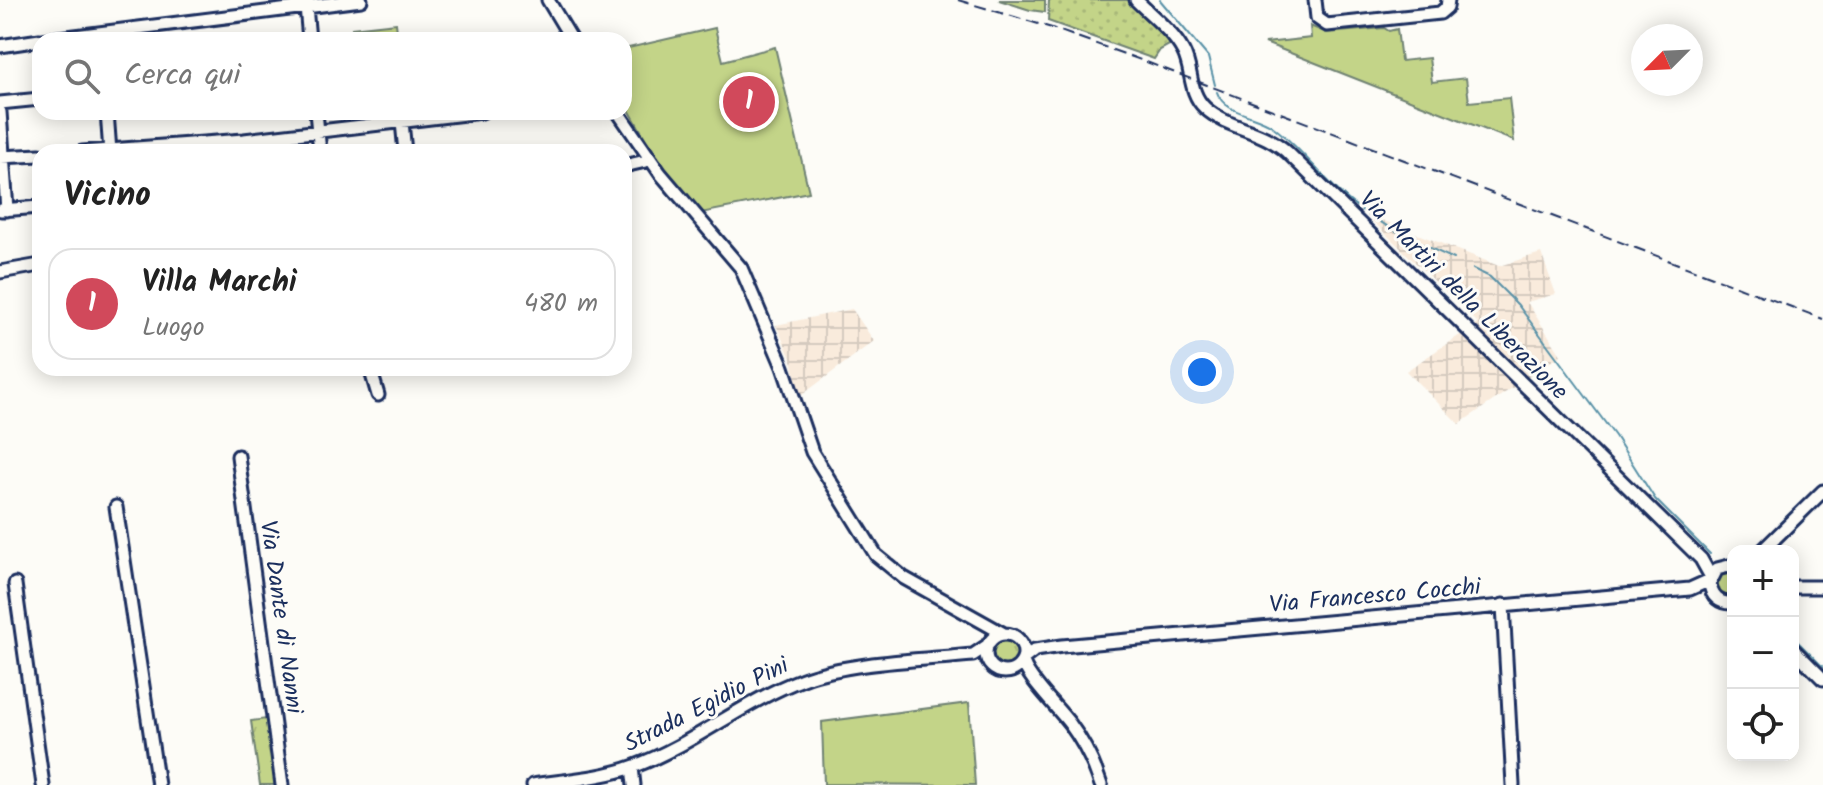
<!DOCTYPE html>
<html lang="it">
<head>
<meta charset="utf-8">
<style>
  body { margin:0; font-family:Kalam,sans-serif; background:#f2f2f2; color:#222 }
  .controls { position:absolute; right:24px; bottom:24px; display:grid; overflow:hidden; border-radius:16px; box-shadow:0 4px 20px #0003 }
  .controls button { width:72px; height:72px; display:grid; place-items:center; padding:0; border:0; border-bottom:2px solid #e0e0e0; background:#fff; color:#222; font:40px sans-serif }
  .compass { position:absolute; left:1631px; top:24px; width:72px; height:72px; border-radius:50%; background:#fff; box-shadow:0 4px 20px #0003; rotate:246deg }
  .you { position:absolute; left:1202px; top:372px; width:28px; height:28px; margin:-20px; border:6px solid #fff; border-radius:50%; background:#1a73e8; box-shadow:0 0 0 12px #1a73e833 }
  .badge { display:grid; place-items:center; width:52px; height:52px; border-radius:50%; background:#d1495b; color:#fff; font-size:26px; font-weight:700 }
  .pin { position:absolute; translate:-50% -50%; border:4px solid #fff; box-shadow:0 2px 8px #0006 }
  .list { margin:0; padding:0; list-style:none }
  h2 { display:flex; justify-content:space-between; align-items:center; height:104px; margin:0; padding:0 32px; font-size:34px }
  h2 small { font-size:26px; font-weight:400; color:#767676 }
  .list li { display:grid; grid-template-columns:52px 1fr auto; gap:24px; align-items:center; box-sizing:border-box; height:112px; margin:0 16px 16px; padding:0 16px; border:2px solid #e0e0e0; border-radius:24px }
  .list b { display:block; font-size:30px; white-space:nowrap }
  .list p { margin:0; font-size:26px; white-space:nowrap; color:#767676 }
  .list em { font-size:26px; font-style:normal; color:#767676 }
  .icon { flex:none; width:44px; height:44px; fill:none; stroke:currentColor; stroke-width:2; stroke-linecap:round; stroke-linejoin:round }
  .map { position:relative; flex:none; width:1823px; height:785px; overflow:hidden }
  .search { position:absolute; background:#fff; box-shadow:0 4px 20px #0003; left:32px; top:32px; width:600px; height:88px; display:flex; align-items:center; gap:20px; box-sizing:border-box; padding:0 28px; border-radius:24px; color:#767676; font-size:30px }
  .panel { position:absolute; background:#fff; box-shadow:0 4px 20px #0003; left:32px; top:144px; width:600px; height:232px; border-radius:24px }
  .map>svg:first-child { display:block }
</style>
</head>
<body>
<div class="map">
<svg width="1823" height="785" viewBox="0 0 1823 785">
  <defs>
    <pattern id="industrial-grid" width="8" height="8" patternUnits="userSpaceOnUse" patternTransform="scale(2)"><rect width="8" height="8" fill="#f9ebdc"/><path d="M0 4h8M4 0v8" fill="none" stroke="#d5cabf"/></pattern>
    <pattern id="grass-tufts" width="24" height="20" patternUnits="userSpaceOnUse" patternTransform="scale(2)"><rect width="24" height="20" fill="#c3d488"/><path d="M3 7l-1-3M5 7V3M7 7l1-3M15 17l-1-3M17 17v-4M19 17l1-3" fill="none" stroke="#a7b678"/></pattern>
    <pattern id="garden-dots" width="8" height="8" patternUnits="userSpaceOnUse" patternTransform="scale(2)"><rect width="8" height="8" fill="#c3d488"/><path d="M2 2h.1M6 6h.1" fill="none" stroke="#a7b678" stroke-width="1.8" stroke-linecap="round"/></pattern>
  </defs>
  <rect width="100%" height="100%" fill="#fdfcf7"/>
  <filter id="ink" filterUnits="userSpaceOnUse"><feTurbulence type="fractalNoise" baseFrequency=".0125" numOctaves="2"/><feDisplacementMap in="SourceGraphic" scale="16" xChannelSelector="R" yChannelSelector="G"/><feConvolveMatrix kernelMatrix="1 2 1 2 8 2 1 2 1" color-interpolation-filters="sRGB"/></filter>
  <g filter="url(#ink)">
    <path fill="url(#industrial-grid)" d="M1364 213 1499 266 1541 253 1556 294 1527 302 1561 355 1459 424 1406 371 1478 323Z
      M852 309 874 341 798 398 793 363 776 325Z"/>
    <path fill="url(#grass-tufts)" stroke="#6f8273" stroke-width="2" d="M1733 570V598C1722 599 1718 594 1715 584L1721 572Z
      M992 653a13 13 0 1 1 26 0a13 13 0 1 1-26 0Z
      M266 719 275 785H260L251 721Z"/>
    <path fill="#c3d488" stroke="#6f8273" stroke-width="2" d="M999 0H1045V12L1030 10Z
      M396 23 398 40H353L352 28Z
      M1310 26 1327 33 1384 28 1389 31 1397 29 1401 61 1429 58 1432 82 1466 78 1469 102 1509 98 1514 141 1265 43 1311 38Z
      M715 28 723 61 775 47 809 192 701 213 660 164 624 101V49Z
      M969 703 975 785 824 784 822 722Z"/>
    <path fill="url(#garden-dots)" stroke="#6f8273" stroke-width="2" d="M1049 0H1129L1171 44 1160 50 1154 59 1048 21Z"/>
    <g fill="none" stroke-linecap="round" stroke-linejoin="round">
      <path stroke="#5891a7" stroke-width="2" d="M1160 0 1208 57 1215 85
        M1217 92C1224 114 1255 114 1272 126 1302 148 1323 180 1352 203 1382 226 1419 243 1454 259
        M1473 269 1490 277 1518 305 1615 436 1655 499 1710 554
        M1793 637 1823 667"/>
      <g stroke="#1b2f5e" stroke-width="17">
        <path id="minor" d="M548 0 572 40
          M1136 0C1152 16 1172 31 1183 51 1193 69 1188 92 1205 108 1228 129 1263 130 1287 152L1701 559 1711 577
          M1315 0 1317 18 1327 25 1440 13 1447 7 1448 0
          M306 6 309 40
          M43 40 361 0
          M0 46 40 40
          M0 103 40 99
          M0 112 7 210
          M107 112 110 152
          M316 112 320 152
          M401 112 405 152
          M618 112 660 173 741 268 783 367 812 452 876 555 904 578 1004 634
          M82 152 244 140 482 112
          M0 157 40 155
          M624 166 650 160
          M1 210 40 207
          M0 272 40 265
          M370 368 378 395
          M238 456 282 785
          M116 507 158 785
          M1762 551 1823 491
          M1733 565 1717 569 1710 583C1711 597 1720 604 1733 603
          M15 584 43 785
          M1793 587H1823
          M1503 605 1513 785
          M986 653a19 19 0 1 1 38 0a19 19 0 1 1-38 0Z
          M1793 649 1823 679
          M1023 659 1035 650 1062 646 1690 589 1710 580
          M1023 660C1024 675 1059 709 1070 724 1084 743 1094 763 1101 785
          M632 767 634 785
          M533 785C567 780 603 778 635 766 694 744 744 701 803 679 849 662 923 660 973 655L988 645"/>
      </g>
      <use href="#minor" stroke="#fdfcf7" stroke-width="11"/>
      <path stroke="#1b2f5e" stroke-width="2" stroke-dasharray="12 6" stroke-linecap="butt" d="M958 0 1052 28 1149 63 1823 319"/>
    </g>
  </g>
  <g text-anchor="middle" stroke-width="6" stroke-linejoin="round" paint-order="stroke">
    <g font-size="24" fill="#1b2f5e" stroke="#fdfcf7">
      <text transform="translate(1464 295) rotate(45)" y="8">Via Martiri della Liberazione</text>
      <text transform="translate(1375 595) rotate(-5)" y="8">Via Francesco Cocchi</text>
      <text transform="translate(282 617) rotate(82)" y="8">Via Dante di Nanni</text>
      <text transform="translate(706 704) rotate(-27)" y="8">Strada Egidio Pini</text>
    </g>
  </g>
</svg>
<div class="controls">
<button>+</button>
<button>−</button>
<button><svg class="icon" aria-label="locate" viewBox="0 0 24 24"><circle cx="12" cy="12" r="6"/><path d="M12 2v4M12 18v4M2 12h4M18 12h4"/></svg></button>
</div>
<svg class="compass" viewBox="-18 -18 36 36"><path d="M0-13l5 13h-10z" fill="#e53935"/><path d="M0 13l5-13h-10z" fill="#767676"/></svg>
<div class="you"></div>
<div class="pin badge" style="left:749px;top:102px">1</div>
<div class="search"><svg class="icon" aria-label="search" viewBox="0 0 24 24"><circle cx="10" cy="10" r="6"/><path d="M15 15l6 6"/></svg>Cerca qui</div>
<section class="panel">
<h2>Vicino<small></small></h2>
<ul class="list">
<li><span class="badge">1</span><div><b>Villa Marchi</b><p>Luogo</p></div><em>480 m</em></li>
</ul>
</section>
</div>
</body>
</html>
